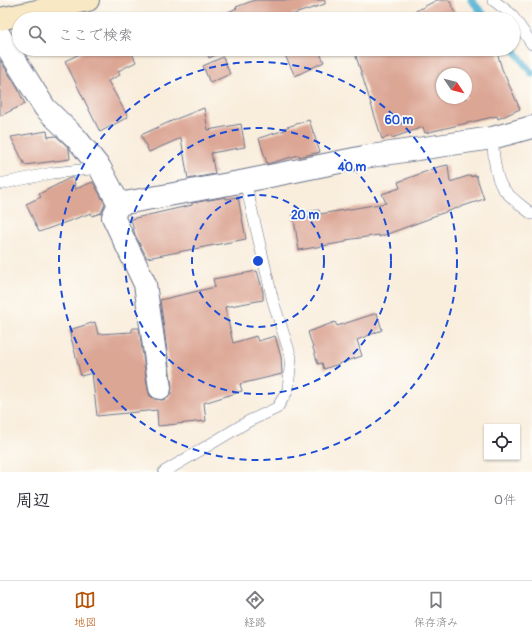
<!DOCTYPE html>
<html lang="ja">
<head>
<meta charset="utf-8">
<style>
  body { margin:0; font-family:Pangolin,"Klee One",sans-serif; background:#f2f2f3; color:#2b2b33 }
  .controls { position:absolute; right:12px; bottom:12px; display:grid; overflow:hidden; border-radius:0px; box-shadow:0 1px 3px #0004 }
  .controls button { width:36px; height:36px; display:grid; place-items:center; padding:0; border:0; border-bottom:1px solid #e1e1e2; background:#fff; color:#2b2b33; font:20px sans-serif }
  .compass { position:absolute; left:436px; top:68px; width:36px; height:36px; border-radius:50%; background:#fff; box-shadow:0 1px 3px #0004; rotate:125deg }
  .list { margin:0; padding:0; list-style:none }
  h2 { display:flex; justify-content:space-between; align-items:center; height:52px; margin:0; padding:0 16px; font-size:17px }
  h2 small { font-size:13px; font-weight:400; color:#7c7c81 }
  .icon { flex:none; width:22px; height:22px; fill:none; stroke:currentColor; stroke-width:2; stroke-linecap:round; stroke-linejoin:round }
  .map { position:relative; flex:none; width:532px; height:472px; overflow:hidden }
  .search { position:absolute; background:#fff; box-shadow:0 1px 3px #0004; left:12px; right:12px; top:12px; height:44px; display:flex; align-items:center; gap:10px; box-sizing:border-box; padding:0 14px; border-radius:22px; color:#7c7c81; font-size:15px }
  .sheet { height:108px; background:#fff }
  nav { display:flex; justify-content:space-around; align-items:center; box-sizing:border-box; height:56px; border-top:1px solid #e1e1e2; background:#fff; font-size:11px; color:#7c7c81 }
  nav a { display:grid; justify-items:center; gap:2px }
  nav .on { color:#b45309 }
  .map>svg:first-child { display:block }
</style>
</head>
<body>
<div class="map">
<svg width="532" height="472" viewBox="0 0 532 472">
  <rect width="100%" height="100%" fill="#fdfcf7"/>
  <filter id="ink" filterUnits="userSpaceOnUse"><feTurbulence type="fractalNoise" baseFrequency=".025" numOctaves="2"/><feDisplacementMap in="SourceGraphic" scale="8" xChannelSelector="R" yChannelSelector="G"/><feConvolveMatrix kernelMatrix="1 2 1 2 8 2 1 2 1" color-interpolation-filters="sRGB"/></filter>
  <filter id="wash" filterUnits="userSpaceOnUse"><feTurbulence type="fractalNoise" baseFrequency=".012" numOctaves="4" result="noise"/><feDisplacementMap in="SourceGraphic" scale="16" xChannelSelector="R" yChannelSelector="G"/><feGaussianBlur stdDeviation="0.9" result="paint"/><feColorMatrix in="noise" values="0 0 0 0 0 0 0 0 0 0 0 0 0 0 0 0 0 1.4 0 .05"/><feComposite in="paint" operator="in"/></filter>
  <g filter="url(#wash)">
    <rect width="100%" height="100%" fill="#f9eddc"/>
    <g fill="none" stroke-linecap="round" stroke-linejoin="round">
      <path stroke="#56b3d4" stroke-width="7" d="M471 0 488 19
        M513 48 532 74"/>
    </g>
    <g id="blocks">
      <path fill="#dca694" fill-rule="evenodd" d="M255 0H325V4L291 15 292 19H212L237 8 236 7Z
        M437 0H449L456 13 443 19H413L410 14Z
        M90 49H130L136 62 118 71 120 75 108 81 128 117 100 132 65 61Z
        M205 49H228L209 58Z
        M282 49H318L324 62 295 76Z
        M367 49H496L502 69 520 109 498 119 497 116 425 133 423 127 392 138 391 136 382 139 355 53ZM442 74H466V98H442Z
        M223 57 230 74 210 83 203 66Z
        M0 60 18 89 25 104 0 116Z
        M204 108 208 130 241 124 245 147 211 153 215 174 188 179 181 138 149 152 141 135 176 119Z
        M309 120 320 152 299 157V155L267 164 259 138 285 130 284 128Z
        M47 131 48 137 56 136 67 146 69 149 70 159 25 165 11 137Z
        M448 165 450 182 471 175V177L476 175 484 199 431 217V218L379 237V235L346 240V242L299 250 293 214 319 210 320 214 386 203 382 194 400 188 398 182 438 167Z
        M70 178H74L75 189 93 182 105 204 101 213 92 216 91 213 39 232 26 204 41 197 39 194Z
        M226 197V199L238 197 246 239 147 258 135 235 131 219 192 205V203Z
        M257 271 263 292V300L225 307 233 343 256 336 258 341 275 336 281 357 282 374 240 384 242 391 204 403 206 421 158 426 157 410 97 416 92 373 81 376 69 330 95 322 98 334 132 332V328H139L148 390 150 396 155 399 162 400 168 398 171 393 172 387 160 300 215 287 213 279Z
        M377 313 382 330 357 340 362 356 324 369 322 363 318 364 308 332 335 322 337 326Z"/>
    </g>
  </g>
  <g filter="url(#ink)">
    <use href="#blocks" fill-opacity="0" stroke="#69728a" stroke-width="1"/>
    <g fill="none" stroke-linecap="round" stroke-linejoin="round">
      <g stroke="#69728a" stroke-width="12">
        <path id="lane" d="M493 0 511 14 532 44
          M492 138C494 153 494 173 502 187 510 198 522 206 532 214
          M0 184 52 173 100 168
          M164 472 249 421 277 408 288 390 291 357 273 301 245 181"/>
      </g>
      <g stroke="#69728a" stroke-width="24">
        <path id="street" d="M0 36 45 108 76 138 100 168 119 204 245 181 364 157 492 138 532 127
          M119 204 113 217 145 284 160 388"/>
      </g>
      <g stroke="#69728a" stroke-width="24">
        <path id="secondary" d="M0 19 88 0"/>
      </g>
      <use href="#lane" stroke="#fff" stroke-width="11"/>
      <use href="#street" stroke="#fff" stroke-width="22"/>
      <use href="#secondary" stroke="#f8e8c3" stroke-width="22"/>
    </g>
  </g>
  <g fill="none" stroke="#1d4ed8" stroke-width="2" stroke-dasharray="7 5">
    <circle cx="258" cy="261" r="66"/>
    <circle cx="258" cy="261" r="133"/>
    <circle cx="258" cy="261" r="199"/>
  </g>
  <circle cx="258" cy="261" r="6" fill="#1d4ed8" stroke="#fdfcf7" stroke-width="2"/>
  <g font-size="12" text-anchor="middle" font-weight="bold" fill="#1d4ed8" stroke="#fdfcf7" stroke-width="3.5" stroke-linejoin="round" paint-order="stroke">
    <text x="399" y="124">60 m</text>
    <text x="352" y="171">40 m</text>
    <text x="305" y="219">20 m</text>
  </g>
</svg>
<div class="controls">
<button><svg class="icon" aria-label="locate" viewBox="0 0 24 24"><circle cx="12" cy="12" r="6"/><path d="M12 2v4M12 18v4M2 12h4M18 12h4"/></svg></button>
</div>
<svg class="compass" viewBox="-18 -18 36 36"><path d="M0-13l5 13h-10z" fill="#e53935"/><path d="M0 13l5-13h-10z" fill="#7c7c81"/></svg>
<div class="search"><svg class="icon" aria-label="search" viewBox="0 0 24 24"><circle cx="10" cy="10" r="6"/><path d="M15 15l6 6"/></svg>ここで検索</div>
</div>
<section class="sheet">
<h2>周辺<small>0件</small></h2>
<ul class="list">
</ul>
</section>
<nav>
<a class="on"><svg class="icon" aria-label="map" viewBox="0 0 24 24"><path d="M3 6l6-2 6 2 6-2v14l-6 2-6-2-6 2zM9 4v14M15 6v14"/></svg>地図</a>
<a><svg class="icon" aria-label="directions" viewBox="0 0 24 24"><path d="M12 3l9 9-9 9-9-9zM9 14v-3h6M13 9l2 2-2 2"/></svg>経路</a>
<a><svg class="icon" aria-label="saved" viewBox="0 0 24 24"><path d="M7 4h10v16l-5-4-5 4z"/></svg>保存済み</a>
</nav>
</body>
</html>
